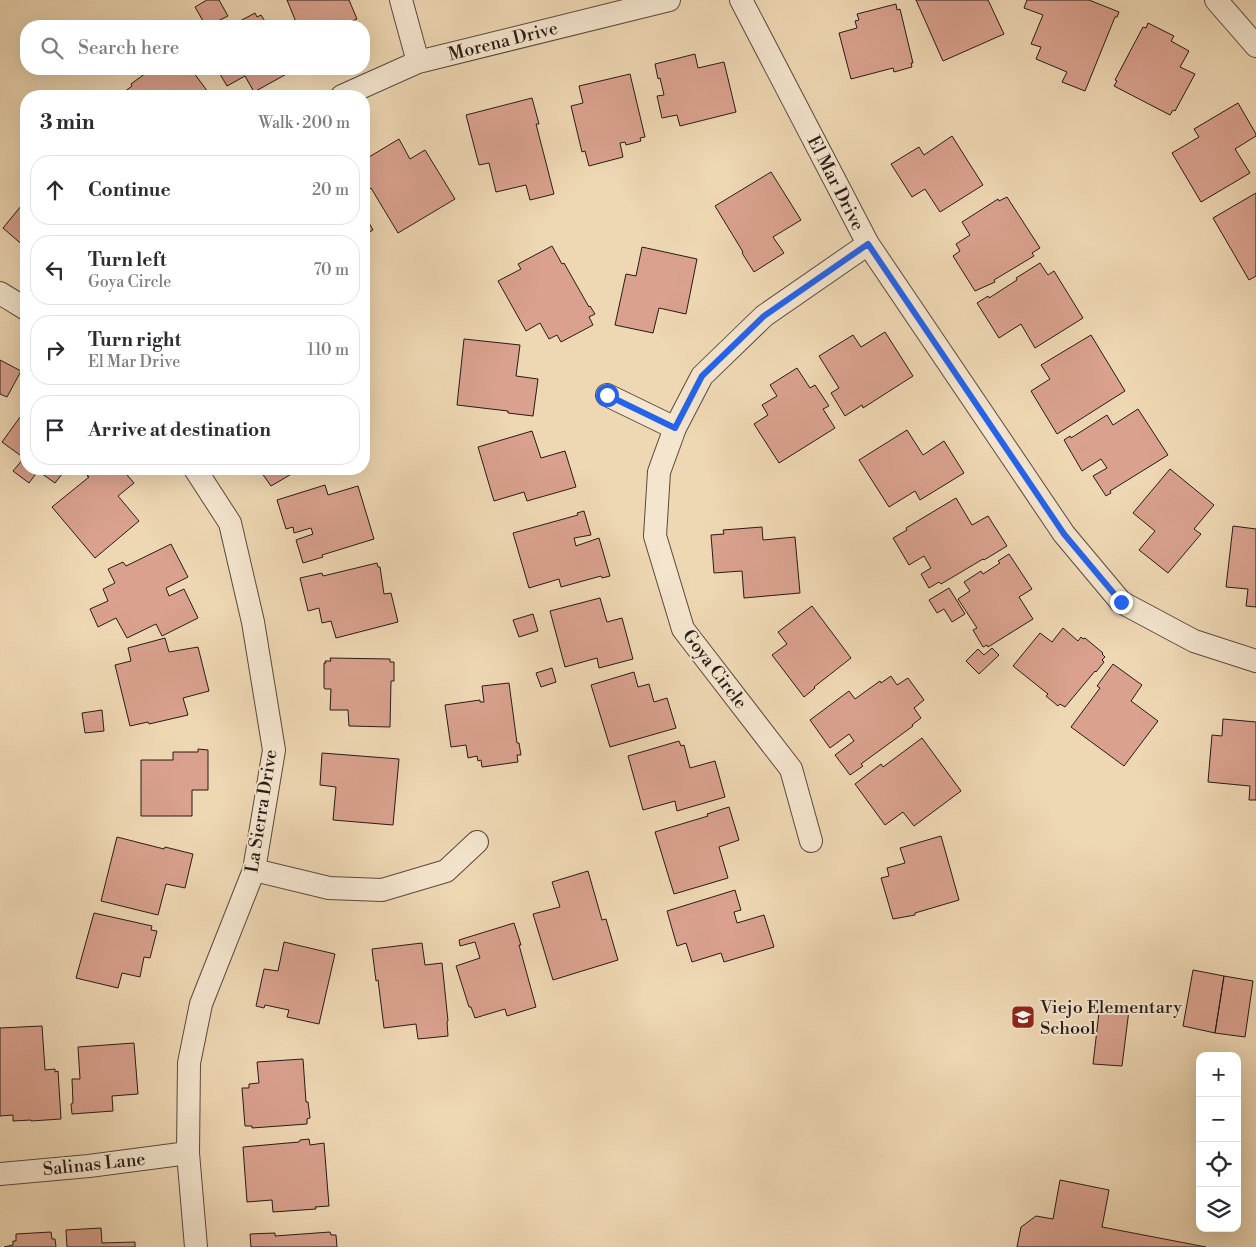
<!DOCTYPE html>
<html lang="en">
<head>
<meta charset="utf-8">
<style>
  body { margin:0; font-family:"Libre Bodoni",serif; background:#f2f2f3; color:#2b2b33 }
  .controls { position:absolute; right:15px; bottom:15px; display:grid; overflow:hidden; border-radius:10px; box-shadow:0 5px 20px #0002 }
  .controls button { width:45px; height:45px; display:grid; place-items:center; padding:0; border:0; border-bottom:1px solid #e1e1e2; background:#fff; color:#2b2b33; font:25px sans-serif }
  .stop { position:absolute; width:15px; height:15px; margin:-11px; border:4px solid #2563eb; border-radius:50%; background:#fff }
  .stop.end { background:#2563eb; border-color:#fff; box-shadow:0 1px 5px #0008 }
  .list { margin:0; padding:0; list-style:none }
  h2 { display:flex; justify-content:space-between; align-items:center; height:65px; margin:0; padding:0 20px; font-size:21px }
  h2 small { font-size:16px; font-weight:400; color:#7c7c81 }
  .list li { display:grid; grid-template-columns:32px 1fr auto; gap:15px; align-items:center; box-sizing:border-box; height:70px; margin:0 10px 10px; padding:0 10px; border:1px solid #e1e1e2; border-radius:20px }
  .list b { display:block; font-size:19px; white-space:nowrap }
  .list p { margin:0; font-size:16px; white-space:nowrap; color:#7c7c81 }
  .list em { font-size:16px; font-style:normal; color:#7c7c81 }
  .icon { flex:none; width:28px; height:28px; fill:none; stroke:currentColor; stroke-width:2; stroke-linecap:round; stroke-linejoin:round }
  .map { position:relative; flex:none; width:1256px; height:1247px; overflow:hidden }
  .search { position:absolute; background:#fff; box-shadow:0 5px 20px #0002; left:20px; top:20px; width:350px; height:55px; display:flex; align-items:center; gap:12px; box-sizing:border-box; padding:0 18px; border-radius:20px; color:#7c7c81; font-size:19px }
  .panel { position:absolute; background:#fff; box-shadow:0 5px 20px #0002; left:20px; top:90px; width:350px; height:385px; border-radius:20px }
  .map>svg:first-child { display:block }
</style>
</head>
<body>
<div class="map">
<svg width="1256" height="1247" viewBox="0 0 1256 1247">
  <rect width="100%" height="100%" fill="#eed7b3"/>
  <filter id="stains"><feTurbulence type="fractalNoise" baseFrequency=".004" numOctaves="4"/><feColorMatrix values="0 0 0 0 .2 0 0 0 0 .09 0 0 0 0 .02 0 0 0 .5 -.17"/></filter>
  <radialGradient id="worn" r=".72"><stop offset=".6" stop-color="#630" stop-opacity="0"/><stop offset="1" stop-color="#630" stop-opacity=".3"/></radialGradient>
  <path fill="#d9a18e" stroke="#281b15" d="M207 0H219L228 16 208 26H206L195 7Z
    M287 0H349L357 19 340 26H287L296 22Z
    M916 0H988L1004 34 943 61Z
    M1027 0H1089L1119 12 1117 17H1115L1085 91 1062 82 1067 72 1036 59 1041 47 1031 44 1043 15 1024 8Z
    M896 4 897 10 900 9 913 63H911L912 67 894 72 893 68 851 79 839 33 857 28 855 21 859 20 857 14Z
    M255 13 257 17 261 15 268 26H241L242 25 240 21Z
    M1148 23 1174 36 1171 41 1189 51 1180 67 1195 74 1175 111 1173 110 1170 115 1114 86 1117 81 1115 80 1143 27 1146 28Z
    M695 54 698 68 724 62 736 112 680 126 677 115 662 118 657 96 664 95 660 78 658 79 655 64Z
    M143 69H191L211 96H127L124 92 132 86 131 84 146 73Z
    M217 69H291L292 71 254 92 245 76 227 86Z
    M630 74 645 137 640 138 641 141 626 145 625 142 620 143 623 157 589 166 585 151 582 152 571 106 583 103 579 86Z
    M532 98 539 124H536L554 194 530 200 526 185 496 192 489 163 479 165 466 115Z
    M1238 103 1256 134V136L1235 149 1250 173 1201 202 1172 153 1199 137 1194 129Z
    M952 136 983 185 940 212 925 189 912 197 891 164 919 147 924 155Z
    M399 139 410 159 425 150 455 199 398 233 371 188 370 189 364 179V160Z
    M771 172 801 220 773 237 784 253 754 272 742 253 743 252 715 206Z
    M1256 193V276L1249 280 1213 218Z
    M1007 197 1040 248 1032 253 1034 256 994 280 995 282 975 291 953 256 960 251 956 244 970 235 962 222 998 199 999 201Z
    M26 200V248L3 228Z
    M364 214 373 230 364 235Z
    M552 246 562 264 564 263 589 307 590 306 595 314 589 317 593 325 561 342 557 335 549 339 540 323 526 331 498 281 521 269 518 264Z
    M642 247 697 259 686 314 659 308 653 333 615 325 626 274 636 276Z
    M1040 263 1048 275 1054 271 1083 318 1035 348 1021 324 999 338 977 303 988 296 989 298 1017 280 1016 278Z
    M885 332 913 376 863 408 862 405 845 416 831 393 839 388 819 356 853 335 861 347Z
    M1091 335 1125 391 1057 434 1031 391 1050 379 1041 365Z
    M464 339 520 345 516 376 538 379 533 416 508 413V411L457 405Z
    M0 360 21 371 7 397 0 394Z
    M797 368 810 388 815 385 829 406 823 409 835 428 779 463 754 424 768 415 762 405 777 396 770 385Z
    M26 409V469H66L55 483 38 471 29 483 13 471 24 458 2 442Z
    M1138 409 1168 455 1110 491 1111 493 1106 496 1093 476 1107 468 1101 459 1082 471 1064 440 1070 436 1071 438 1107 415 1113 425Z
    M907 430 923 455 944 441 964 473 920 500 915 491 889 507 859 460Z
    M532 431 541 458 565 451 576 487 527 501 524 492 494 501 478 447Z
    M96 469H122L134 483 118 496 139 521 95 558 52 507 89 477 87 476Z
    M259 469H300L271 486Z
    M1170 469 1214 505 1194 529 1201 534 1168 573 1139 550 1155 531 1133 513Z
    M325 485 328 495 358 486 374 539 322 555 323 557 303 563 296 540 313 534 311 528 294 533 293 527 286 529 277 500Z
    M956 498 972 525 988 516 1007 546 984 560 983 559 941 584 939 582 929 588 921 574 931 568 924 556 909 565 893 538 907 530 906 528Z
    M584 511 591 535 574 538 576 546 599 538 610 576 602 578 601 576 561 587 559 579 529 588 513 533 578 515 577 513Z
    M1233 526 1256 529V607L1246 606 1248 589 1226 587Z
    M762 527 763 540 795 537 800 593 744 598 742 571 714 573 711 535 724 534 723 530Z
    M171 544 188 577 166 588 169 596 184 589 198 618 162 636 156 624 127 638 116 618 98 627 90 609 108 601 103 589 115 583 108 569 123 562 126 566Z
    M1009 554 1032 589 1019 597 1033 619 988 647 987 645 983 647 973 630 977 628 958 599 970 591 964 582 981 571 983 574 1000 563 998 561Z
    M377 563 378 567H380L384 594 391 593 398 622 336 638 331 621 322 623 319 608 308 611 300 578 322 573 323 576Z
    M949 588 965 614 952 622 944 609 937 613 929 600Z
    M600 598 607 622 622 618 633 659 599 668 597 658 565 667 550 611Z
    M812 606 851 658 814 687 815 688 804 697 772 655 787 644 778 632Z
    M533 614 538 631 519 637 513 620Z
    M1063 628 1078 641 1081 637 1083 639 1085 638 1103 653 1102 654 1105 657 1102 660 1104 662 1096 672 1095 671 1065 707 1060 704 1058 706 1046 696 1048 694 1013 666 1040 633 1052 642Z
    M165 638 169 652 198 647 209 691 183 698 188 715 149 724 148 722 130 726 115 665 131 661 128 648Z
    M992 648 999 655 979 674 966 661 978 649 984 655Z
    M330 658 390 659V662H394V681H391L390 727 349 726 348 710H330L331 689H325L324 688V663H326L325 661H331Z
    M1113 664 1142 685 1131 701 1158 721 1124 766 1071 727 1100 688 1097 686Z
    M552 668 556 682 541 687 536 673Z
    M634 672 638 687 649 684 654 702 667 698 676 728 610 747 591 685Z
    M891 676 897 685 908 678 924 700 914 708 921 718 912 725 913 726 861 764 863 766 850 775 835 755 854 741 849 734 830 748 810 720 849 691 855 699 880 681 881 683Z
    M509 683 517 743H519L521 755H517L518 762 482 767 481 760 478 761 477 756 468 758 466 745 451 747 445 705 480 700V702H484L482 686Z
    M102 710 104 731 85 733 82 713Z
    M1223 719 1256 722V800H1249L1250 786 1208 782 1212 735 1222 736Z
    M922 738 961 791 914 826 903 812 885 825 855 784 881 764 883 767Z
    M679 741 681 746 684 745 690 768 715 761 725 797 677 811 675 801 643 810 628 756Z
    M198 749 208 750V790H192V816H141V760H173V752H198Z
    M322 753 399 759 393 825 333 820 336 787 320 785Z
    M729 807 739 840 719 847 728 878 674 894 655 832 708 816 707 814Z
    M941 836 959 900 915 913V915L893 919 881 878 889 876 887 868 905 863 900 848Z
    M117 837 164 849 165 847 193 854 185 888 166 884 158 915 101 901Z
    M588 871 602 920 606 919 618 960 553 980 533 914 560 907 552 882Z
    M735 890 741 910 734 912 737 923 764 915 774 947 724 962 721 953 692 962 686 943 677 946 667 911Z
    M94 913 152 926 151 930 157 931 150 958 144 957 140 977 122 973 118 988 76 978Z
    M514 923 521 945H519L536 1007 507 1016 505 1009 475 1018 471 1007H469L456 966 480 958 475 942 460 946 459 940Z
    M284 942 335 954 319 1024 287 1017 289 1010 265 1005 264 1008 256 1006 264 969 278 971Z
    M422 943 425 965 442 963 448 1021 447 1022 448 1036 418 1039 416 1024 384 1028 378 980 376 981 372 949Z
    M1193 970 1224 976 1215 1033 1183 1026Z
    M1224 976 1253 981 1245 1037 1215 1033Z
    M1100 1004 1129 1010 1122 1066 1093 1064Z
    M42 1026 45 1070 55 1069V1072L58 1071 61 1119 31 1121V1120L13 1121V1115L0 1116V1028Z
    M134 1043 138 1094 112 1096 113 1111 72 1114 71 1104 73 1103 72 1079H80L78 1047Z
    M303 1059 306 1102H308L310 1118 307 1119V1124L252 1128V1126H245L242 1088H249V1084L259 1083 257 1062Z
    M309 1139 310 1145 324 1143 329 1206 315 1207 316 1209 273 1212 272 1200 247 1202 243 1147 299 1142 300 1140Z
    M1060 1180 1109 1190 1102 1227 1206 1247H1017L1021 1227 1036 1216 1053 1219Z
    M101 1228 102 1243 135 1242V1247H67L66 1230Z
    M51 1232 52 1239H55L56 1247H4L13 1245V1241H16V1234Z
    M330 1232 331 1235H336L337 1247H251L250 1234 275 1233V1236Z"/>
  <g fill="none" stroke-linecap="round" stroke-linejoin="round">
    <g stroke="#5a4a3c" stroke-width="24">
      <path id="minor" d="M401 0 418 62
        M741 0 868 244 1064 534 1121 602 1194 641 1256 661
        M1216 0 1256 46
        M342 96 418 62 669 0
        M0 293 26 309
        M607 395 675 428
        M195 469 230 523 253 622 274 750 254 870 201 1004 189 1063 188 1153 196 1247
        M811 841 791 769 683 629 655 536 659 472 675 428 702 376 764 316 868 244
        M254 870 329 888 382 890 446 871 477 842
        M0 1174 89 1166 188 1153"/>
    </g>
    <use href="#minor" stroke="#f4e5ce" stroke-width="22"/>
  </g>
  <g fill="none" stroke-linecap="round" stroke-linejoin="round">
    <path stroke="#2563eb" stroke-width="6" d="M607 395 675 428 702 376 764 316 868 244 1064 534 1121 602"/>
  </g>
  <defs>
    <g id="school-square" transform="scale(1.25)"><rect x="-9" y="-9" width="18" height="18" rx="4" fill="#8f2418" stroke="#f4e5ce"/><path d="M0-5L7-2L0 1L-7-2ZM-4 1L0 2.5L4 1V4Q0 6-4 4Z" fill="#fff"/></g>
  </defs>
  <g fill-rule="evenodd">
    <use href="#school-square" x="1023" y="1017"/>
  </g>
  <g text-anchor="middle" stroke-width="4" stroke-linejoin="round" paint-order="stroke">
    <g font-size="18" fill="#281b15" stroke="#f4e5ce">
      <text transform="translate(503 41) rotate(-14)" y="6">Morena Drive</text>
      <text transform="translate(836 183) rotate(63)" y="6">El Mar Drive</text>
      <text transform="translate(715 669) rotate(53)" y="6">Goya Circle</text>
      <text transform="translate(261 811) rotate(-81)" y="6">La Sierra Drive</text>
      <text transform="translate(94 1164) rotate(-6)" y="6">Salinas Lane</text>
    </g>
    <g font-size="18" fill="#281b15" stroke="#f4e5ce" text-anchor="start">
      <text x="1040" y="1013">Viejo Elementary<tspan x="1040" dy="21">School</tspan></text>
    </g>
  </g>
  <rect width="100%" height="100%" filter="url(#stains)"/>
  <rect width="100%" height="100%" fill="url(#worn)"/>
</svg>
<div class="controls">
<button>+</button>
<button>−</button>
<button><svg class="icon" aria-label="locate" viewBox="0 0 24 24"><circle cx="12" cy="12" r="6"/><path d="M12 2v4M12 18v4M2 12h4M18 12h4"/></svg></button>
<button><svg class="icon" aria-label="layers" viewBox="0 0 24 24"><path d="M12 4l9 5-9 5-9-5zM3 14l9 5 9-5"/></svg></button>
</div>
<div class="stop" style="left:607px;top:395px"></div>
<div class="stop end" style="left:1121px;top:602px"></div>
<div class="search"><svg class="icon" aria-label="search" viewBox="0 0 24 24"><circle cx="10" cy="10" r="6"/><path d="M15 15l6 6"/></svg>Search here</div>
<section class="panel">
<h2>3 min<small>Walk · 200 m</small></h2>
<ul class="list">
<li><svg class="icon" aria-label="ahead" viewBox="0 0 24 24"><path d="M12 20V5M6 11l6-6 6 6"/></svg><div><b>Continue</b></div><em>20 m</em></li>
<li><svg class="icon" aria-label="left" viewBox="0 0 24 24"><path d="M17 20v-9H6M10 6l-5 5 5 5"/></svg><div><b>Turn left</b><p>Goya Circle</p></div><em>70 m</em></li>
<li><svg class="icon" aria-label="right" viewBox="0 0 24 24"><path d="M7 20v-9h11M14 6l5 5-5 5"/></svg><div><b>Turn right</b><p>El Mar Drive</p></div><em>110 m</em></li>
<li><svg class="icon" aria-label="arrive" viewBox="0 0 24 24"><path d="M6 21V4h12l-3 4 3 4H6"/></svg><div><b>Arrive at destination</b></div></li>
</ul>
</section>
</div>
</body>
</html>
